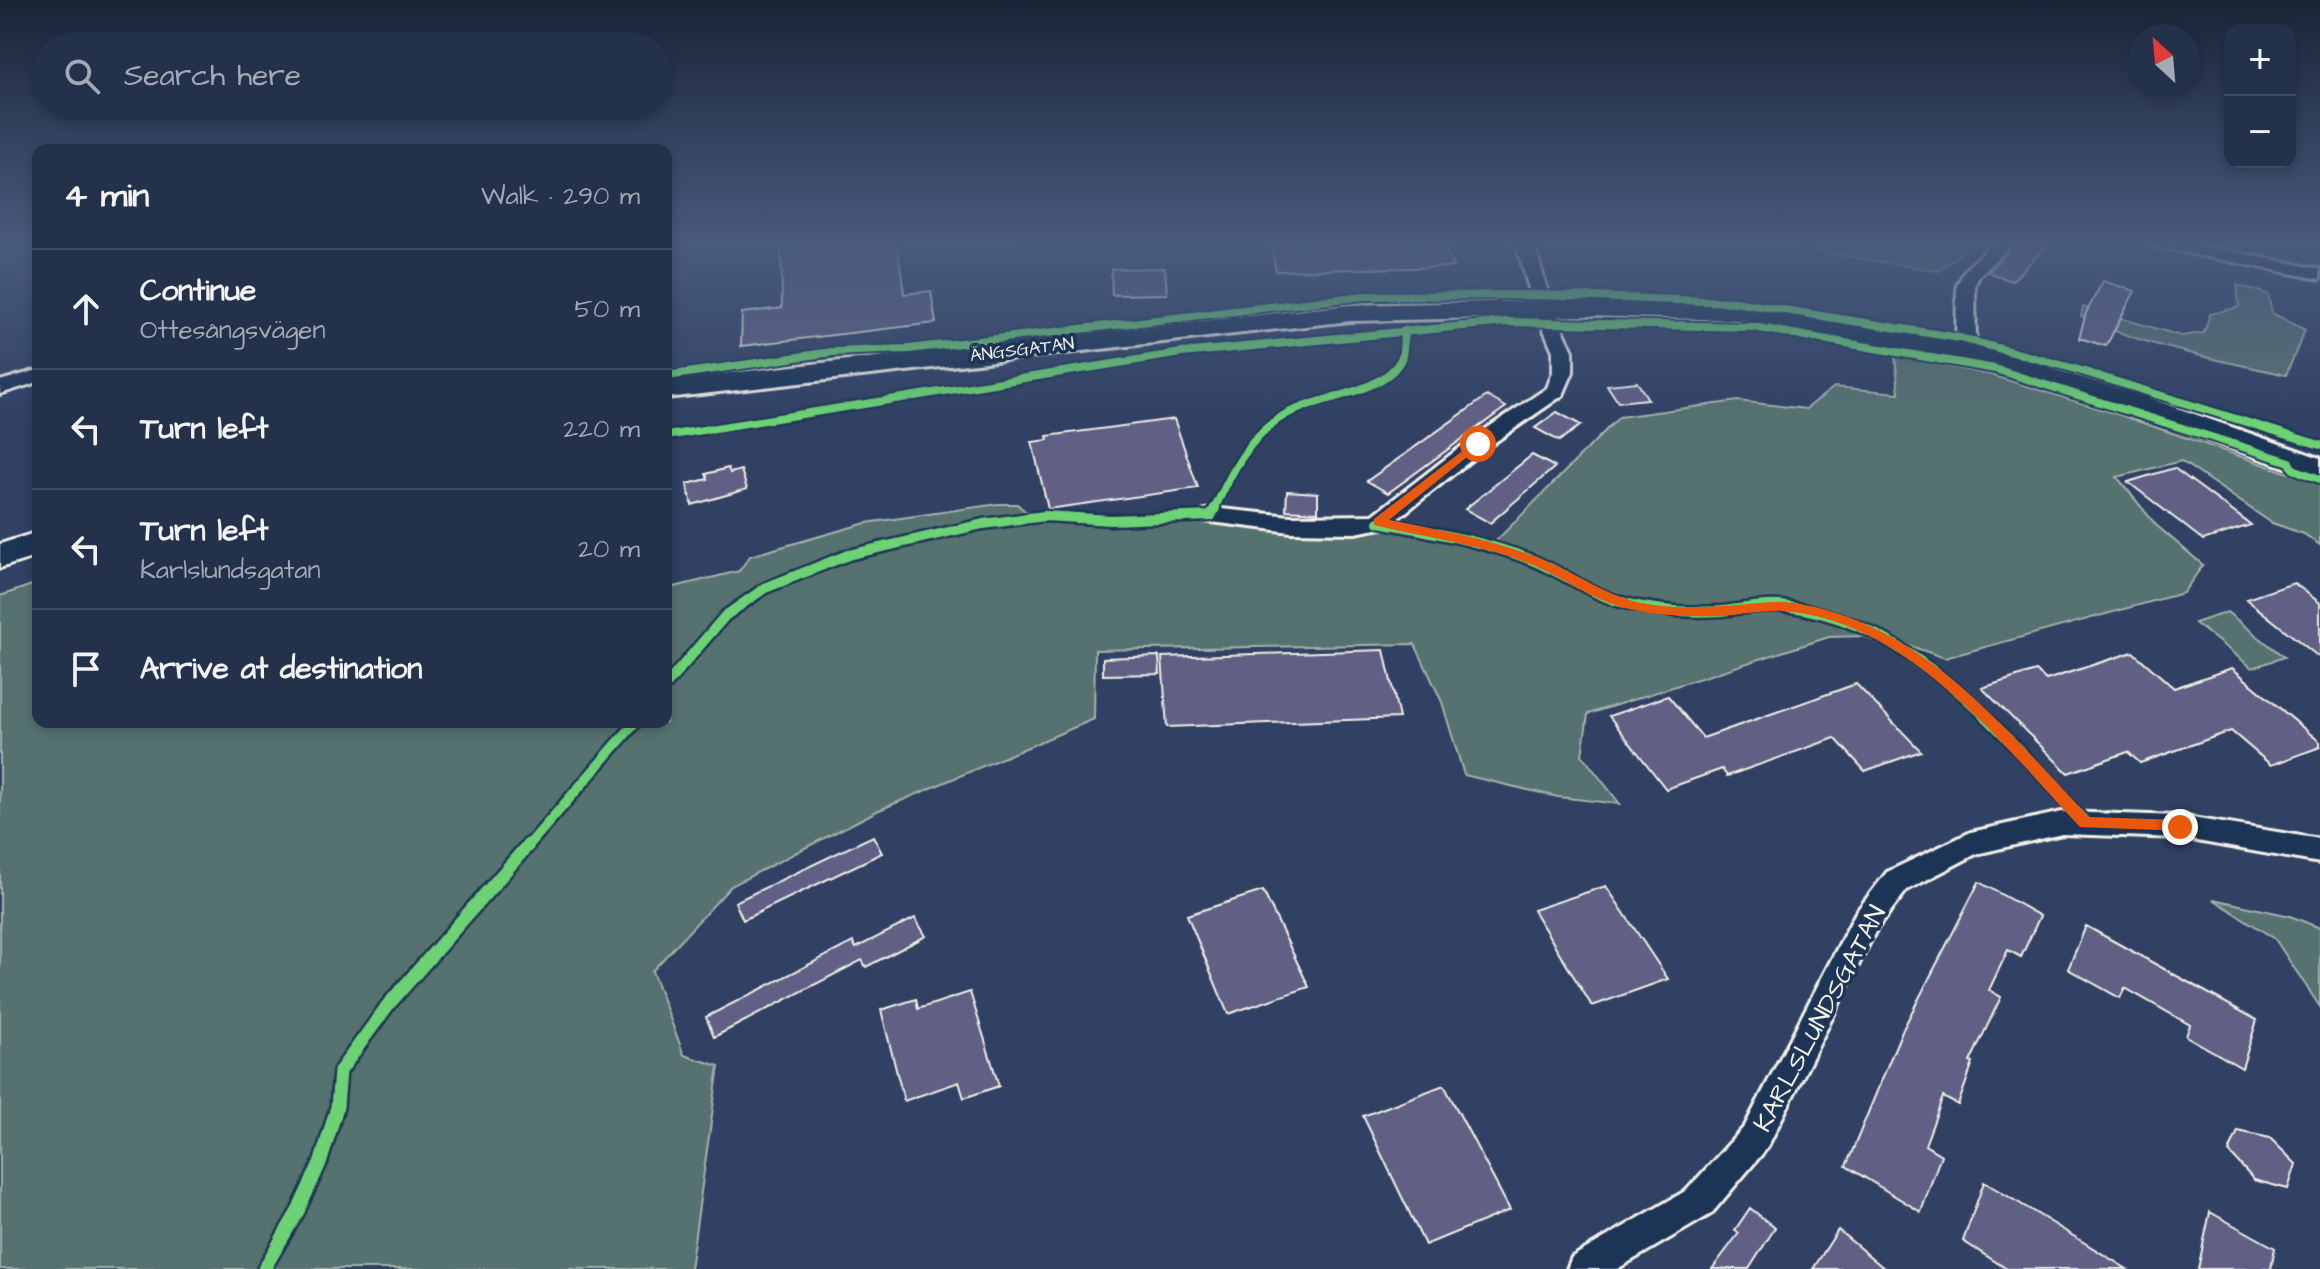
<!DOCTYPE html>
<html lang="en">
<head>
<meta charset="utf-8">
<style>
  body { margin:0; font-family:"Architects Daughter",sans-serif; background:#303d55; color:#f1f3f6 }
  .controls { position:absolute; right:24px; top:24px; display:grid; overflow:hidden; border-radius:16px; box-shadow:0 4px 12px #0003 }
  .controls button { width:72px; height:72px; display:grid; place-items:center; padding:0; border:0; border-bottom:2px solid #414c63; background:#24314b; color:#f1f3f6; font:40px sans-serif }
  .compass { position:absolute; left:2128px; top:24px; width:72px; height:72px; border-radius:50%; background:#24314b; box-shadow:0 4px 12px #0003; rotate:334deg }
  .stop { position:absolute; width:24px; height:24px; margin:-18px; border:6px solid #ea580c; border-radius:50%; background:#fff }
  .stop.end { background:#ea580c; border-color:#fff; box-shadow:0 2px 8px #0008 }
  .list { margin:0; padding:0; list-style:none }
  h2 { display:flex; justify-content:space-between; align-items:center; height:104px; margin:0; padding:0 32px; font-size:34px }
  h2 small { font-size:26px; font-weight:400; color:#a3a9b5 }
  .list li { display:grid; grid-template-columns:52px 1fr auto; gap:24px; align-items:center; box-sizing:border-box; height:120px; padding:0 32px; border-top:2px solid #414c63 }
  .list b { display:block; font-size:30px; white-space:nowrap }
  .list p { margin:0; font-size:26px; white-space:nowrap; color:#a3a9b5 }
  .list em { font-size:26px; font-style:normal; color:#a3a9b5 }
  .icon { flex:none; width:44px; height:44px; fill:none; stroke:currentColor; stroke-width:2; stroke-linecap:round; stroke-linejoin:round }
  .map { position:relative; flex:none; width:2320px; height:1269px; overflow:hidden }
  .search { position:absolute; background:#24314b; box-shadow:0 4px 12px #0003; left:32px; top:32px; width:640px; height:88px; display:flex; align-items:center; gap:20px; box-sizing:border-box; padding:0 28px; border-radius:44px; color:#a3a9b5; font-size:30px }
  .panel { position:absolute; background:#24314b; box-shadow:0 4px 12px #0003; left:32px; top:144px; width:640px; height:584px; border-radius:16px }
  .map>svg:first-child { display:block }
</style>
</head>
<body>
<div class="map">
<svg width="2320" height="1269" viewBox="0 0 2320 1269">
  <rect width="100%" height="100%" fill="#304164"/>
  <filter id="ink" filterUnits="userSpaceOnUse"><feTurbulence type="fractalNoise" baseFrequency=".0125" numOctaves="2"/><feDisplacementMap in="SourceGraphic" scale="16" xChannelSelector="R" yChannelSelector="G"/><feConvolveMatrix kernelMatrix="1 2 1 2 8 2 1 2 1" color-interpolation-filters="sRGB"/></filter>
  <g filter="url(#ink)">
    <path fill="#424e70" d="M2188 241H2320V264L2299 263Z"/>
    <path fill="#56726f" stroke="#a5b2ac" stroke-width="2" d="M1714 241H1976L1939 271 1785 247Z
      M2237 285 2268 294 2272 313 2305 330 2286 375C2223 361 2137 345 2081 316L2083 307 2181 336 2204 333 2210 314 2239 307Z
      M1895 356 1991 375 2120 415 2320 484V545L2304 534 2272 523 2181 461 2117 477 2156 525 2203 565 2183 593 1945 658 1887 638 1902 654 1863 636 1829 637 1588 714 1582 755 1620 804 1558 797 1464 775 1442 702 1415 644 1095 650 1094 719 877 811 731 886 652 971 684 1055 719 1066 690 1269H0V596L38 583V722H666V589L739 571 750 556 866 523 998 504H1017L1025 511 1045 516 1111 520 1211 516 1379 522 1490 547 1619 417 1738 401 1806 409 1834 387 1899 393Z
      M2227 612 2284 657 2252 668 2195 623Z
      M2213 899 2290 916 2320 928V1007L2275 939Z"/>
    <path fill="#5e6184" stroke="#f4f1e8" stroke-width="2" d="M839 241H897L904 294 931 291 936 323 741 346 742 313 782 308 781 247Z
      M1270 241H1443L1453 267 1276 271Z
      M2017 241H2051L2012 281 1988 272Z
      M1165 268 1167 294 1112 295 1111 269Z
      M2103 281 2135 291 2106 346 2079 338 2086 313Z
      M1637 382 1648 399 1618 402 1607 385Z
      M1487 396 1506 407 1388 493 1367 481Z
      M1557 412 1581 425 1559 441 1535 428Z
      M1174 419 1198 488 1048 509 1032 442 1048 440 1047 436Z
      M1532 455 1555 467 1490 523 1465 509Z
      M728 468 730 473 741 470 747 489 692 505 687 484 708 479 706 474Z
      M2174 468 2251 525 2203 540 2128 482Z
      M1287 491 1318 493V512L1286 510Z
      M2294 583 2320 603V658L2246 599Z
      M1384 650 1399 718 1167 727 1162 657Z
      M2133 652 2174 688 2232 668 2320 742V747L2271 765 2231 731 2140 763 2128 752 2068 773 1982 688 2036 671 2046 680Z
      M1159 656 1160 674 1103 675V658Z
      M1856 684 1921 751 1865 771 1835 738 1727 776 1722 769 1666 789 1609 716 1668 696 1703 738Z
      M873 836 882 853 743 920 735 902Z
      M1979 882 2040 916 2021 957 2008 950 1989 990 2001 997 1970 1062 1973 1063 1958 1105 1943 1097 1925 1145 1941 1155 1921 1212 1846 1166 1901 1033Z
      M1606 886 1668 979 1592 1006 1533 910Z
      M1263 891 1309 987 1228 1014 1187 915Z
      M915 918 926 936 866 967 862 960 714 1037 706 1017 853 942 856 948Z
      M2086 926 2257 1020 2242 1068 2186 1036 2190 1025 2125 988 2120 998 2068 969Z
      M970 992 999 1086 964 1098 959 1082 904 1101 881 1010 916 999 918 1009Z
      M1444 1085 1510 1210 1425 1245 1363 1116Z
      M2238 1131 2270 1138 2296 1164 2288 1189 2254 1180 2229 1152Z
      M1984 1182 2031 1210 2127 1269H2007L1963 1241Z
      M1750 1208 1775 1228 1749 1269H1712L1739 1233 1735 1230Z
      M2210 1212 2275 1248 2271 1269H2198Z
      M1838 1230 1885 1269H1813Z"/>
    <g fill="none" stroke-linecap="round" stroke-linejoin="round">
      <g stroke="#f4f1e8" stroke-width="6">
        <path id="street" d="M1515 241H1533L1553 309 1573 351V372L1563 395 1485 449 1387 527 1355 533 1291 532 1203 521 1200 516 1203 511 1211 508 1291 516 1373 515 1471 439 1547 388 1553 372V351L1535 309Z
          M1995 241H2014L1979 276 1975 285 1976 352 1973 356H1959L1956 352 1957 285 1965 270Z
          M2144 241H2180L2320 269V279L2153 246Z
          M38 370V382L0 394V381Z
          M2062 812 2180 816 2320 839V863L2180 838 2062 834 1976 854 1907 890 1876 930 1767 1148 1711 1214 1617 1269H1567L1572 1257 1687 1190 1745 1126 1856 912 1887 872 1971 832Z"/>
      </g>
      <g stroke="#f4f1e8" stroke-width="6">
        <path id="secondary" d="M1586 300 1739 304 1966 343 2143 396 2320 458V479L2121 410 1961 360 1739 320 1586 316 1350 321 666 398V380L1350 305Z
          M38 532V556L0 568V544Z"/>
      </g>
      <use href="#street" fill="#1d3557" fill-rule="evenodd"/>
      <use href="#secondary" fill="#1d3557" fill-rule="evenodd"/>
      <g stroke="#1d3557" stroke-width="12">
        <path id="cycleway-far2" d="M666 376 832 352 908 349 1364 296 1539 295 1735 302 1960 338 2072 368 2320 445
          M666 436 1181 353 1506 322 1753 327 1995 369 2290 462 2293 469 2320 479
          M1214 510C1230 475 1249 436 1283 416 1314 397 1382 394 1400 361 1405 352 1403 340 1404 330"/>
      </g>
      <g stroke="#1d3557" stroke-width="15">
        <path id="cycleway-far1" d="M1379 522C1431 532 1483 541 1532 560 1564 573 1592 595 1625 603 1657 611 1690 613 1722 611 1742 609 1762 604 1782 606 1913 619 2003 734 2086 823
          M666 685 725 616 765 588 848 555 983 524 1045 516 1111 520 1211 516 1215 508
          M527 847 636 722"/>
      </g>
      <g stroke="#1d3557" stroke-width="18">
        <path id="cycleway" d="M264 1269 298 1211 321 1161 337 1107 340 1071 388 1005 528 845"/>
      </g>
      <use href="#cycleway-far2" stroke="#6cd273" stroke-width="8"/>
      <use href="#cycleway-far1" stroke="#6cd273" stroke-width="10"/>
      <use href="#cycleway" stroke="#6cd273" stroke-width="13"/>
    </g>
  </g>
  <linearGradient id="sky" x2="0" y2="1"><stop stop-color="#1a2437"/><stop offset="0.58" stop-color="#485a7d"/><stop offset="1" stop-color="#485a7d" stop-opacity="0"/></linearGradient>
  <rect width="2320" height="419" fill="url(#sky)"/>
  <path fill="#ea580c" d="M1474 442 1483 444 1389 520C1439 530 1494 540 1541 559 1569 570 1595 588 1623 598 1658 610 1701 608 1737 605 1753 604 1770 601 1785 602 1918 617 2003 727 2089 817L2180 820 2187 827 2185 831 2080 827C2001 743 1908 620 1783 611 1762 610 1739 615 1717 616 1685 617 1652 615 1621 607 1590 598 1562 577 1533 565 1482 544 1427 538 1374 525V519Z"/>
  <g text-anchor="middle" stroke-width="7" stroke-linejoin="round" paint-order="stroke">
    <g font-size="18" fill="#f4f1e8" stroke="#1d3557">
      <text transform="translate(1022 349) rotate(-7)" y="6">ÄNGSGATAN</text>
    </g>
    <g font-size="26" fill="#f4f1e8" stroke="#1d3557">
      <text transform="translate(1819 1018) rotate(-62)" y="9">KARLSLUNDSGATAN</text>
    </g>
  </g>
</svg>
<div class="controls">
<button>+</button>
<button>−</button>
</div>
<svg class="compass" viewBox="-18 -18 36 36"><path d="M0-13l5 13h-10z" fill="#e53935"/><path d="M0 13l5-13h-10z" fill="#a3a9b5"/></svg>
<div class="stop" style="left:1478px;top:444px"></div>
<div class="stop end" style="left:2180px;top:827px"></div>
<div class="search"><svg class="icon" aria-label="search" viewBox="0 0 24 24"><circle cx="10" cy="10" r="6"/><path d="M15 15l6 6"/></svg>Search here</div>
<section class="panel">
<h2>4 min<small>Walk · 290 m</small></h2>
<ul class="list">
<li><svg class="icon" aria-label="ahead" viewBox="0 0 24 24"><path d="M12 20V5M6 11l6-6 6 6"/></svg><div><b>Continue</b><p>Ottesångsvägen</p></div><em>50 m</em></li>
<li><svg class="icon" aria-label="left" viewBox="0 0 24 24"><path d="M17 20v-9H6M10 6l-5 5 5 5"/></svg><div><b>Turn left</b></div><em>220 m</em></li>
<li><svg class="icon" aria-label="left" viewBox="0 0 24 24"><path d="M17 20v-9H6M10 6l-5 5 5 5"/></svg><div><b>Turn left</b><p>Karlslundsgatan</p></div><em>20 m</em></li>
<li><svg class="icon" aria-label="arrive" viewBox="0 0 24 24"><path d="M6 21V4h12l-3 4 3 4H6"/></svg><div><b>Arrive at destination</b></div></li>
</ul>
</section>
</div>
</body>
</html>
